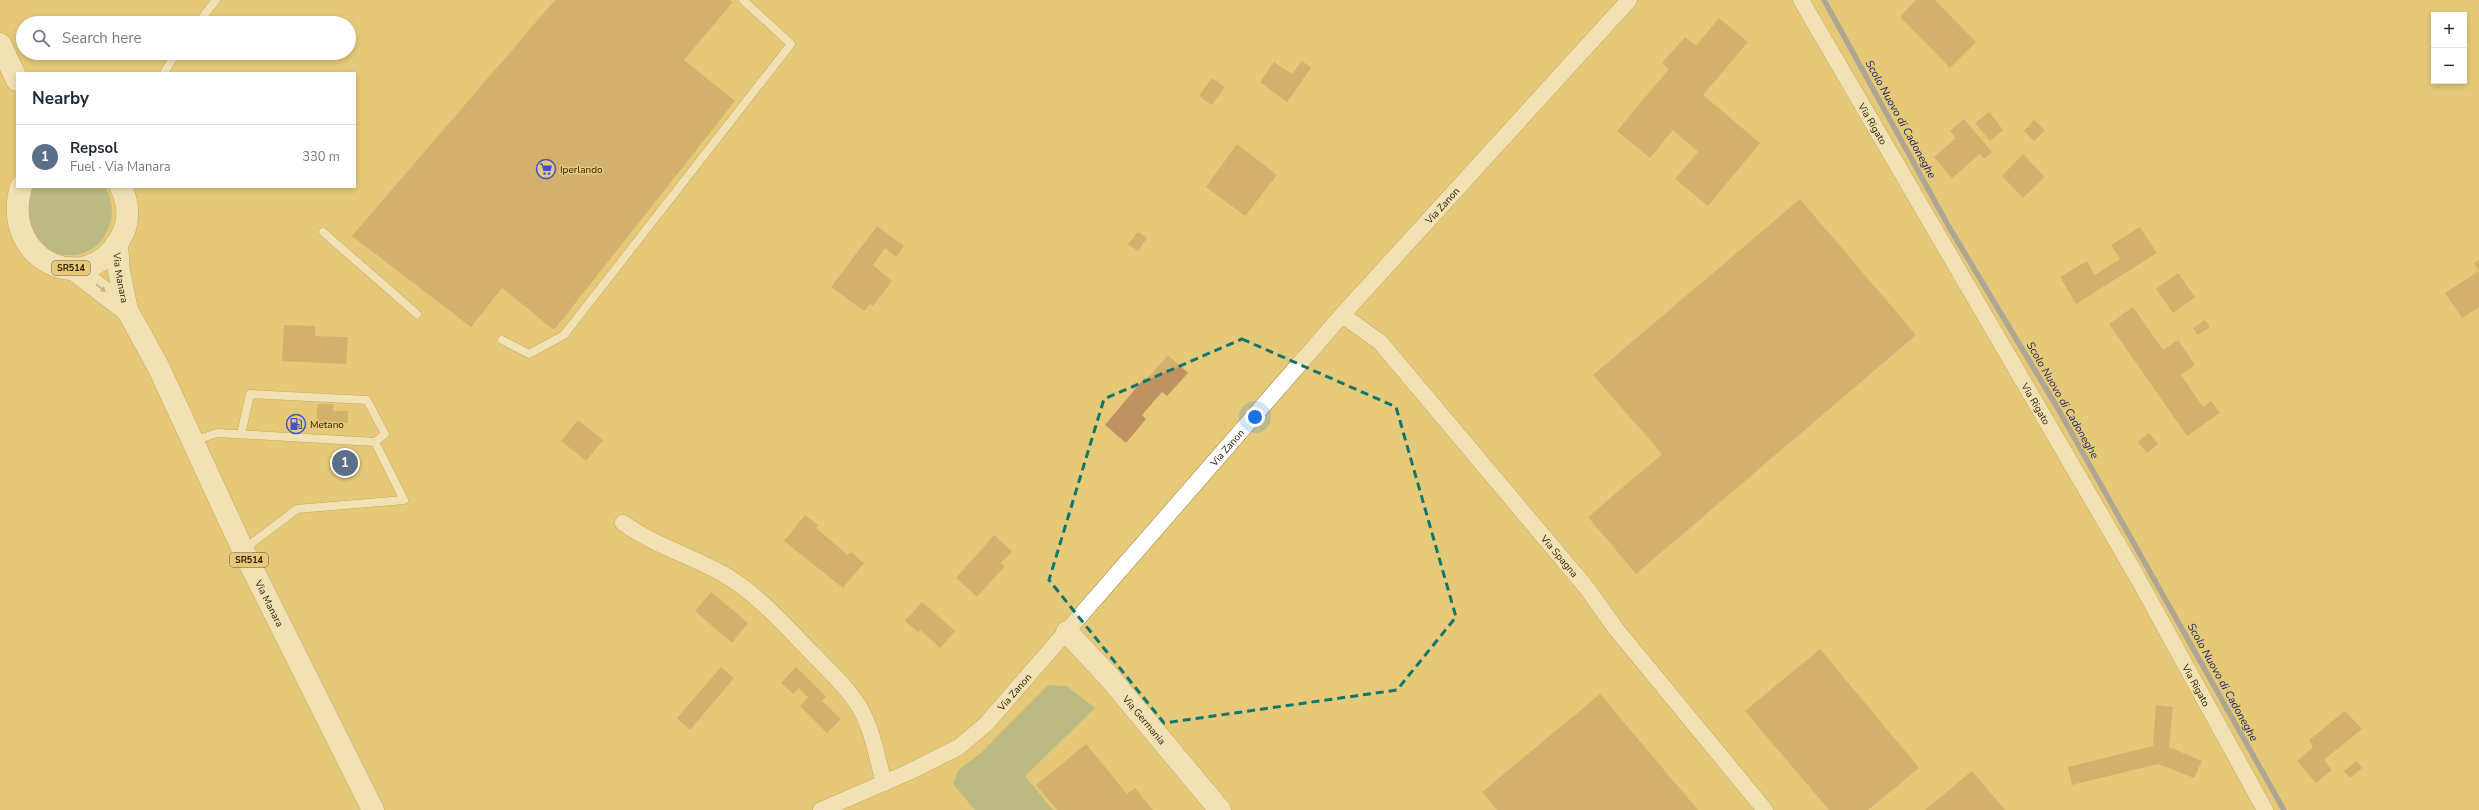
<!DOCTYPE html>
<html lang="en">
<head>
<meta charset="utf-8">
<style>
  body { margin:0; font-family:"Nunito Sans",sans-serif; background:#f6f6f7; color:#1f2937 }
  .controls { position:absolute; right:12px; top:12px; display:grid; overflow:hidden; border-radius:0px; box-shadow:0 2px 6px #0003 }
  .controls button { width:36px; height:36px; display:grid; place-items:center; padding:0; border:0; border-bottom:1px solid #e0e1e3; background:#fff; color:#1f2937; font:20px sans-serif }
  .you { position:absolute; left:1255px; top:417px; width:14px; height:14px; margin:-10px; border:3px solid #fff; border-radius:50%; background:#1a73e8; box-shadow:0 0 0 6px #1a73e833 }
  .badge { display:grid; place-items:center; width:26px; height:26px; border-radius:50%; background:#ea580c; color:#fff; font-size:13px; font-weight:700 }
  .pin { position:absolute; translate:-50% -50%; border:2px solid #fff; box-shadow:0 1px 4px #0006 }
  .list { margin:0; padding:0; list-style:none }
  h2 { display:flex; justify-content:space-between; align-items:center; height:52px; margin:0; padding:0 16px; font-size:17px }
  h2 small { font-size:13px; font-weight:400; color:#747a83 }
  .list li { display:grid; grid-template-columns:26px 1fr auto; gap:12px; align-items:center; box-sizing:border-box; height:64px; padding:0 16px; border-top:1px solid #e0e1e3 }
  .list b { display:block; font-size:15px; white-space:nowrap }
  .list p { margin:0; font-size:13px; white-space:nowrap; color:#747a83 }
  .list em { font-size:13px; font-style:normal; color:#747a83 }
  .icon { flex:none; width:22px; height:22px; fill:none; stroke:currentColor; stroke-width:2; stroke-linecap:round; stroke-linejoin:round }
  .map { position:relative; flex:none; width:2479px; height:810px; overflow:hidden }
  .search { position:absolute; background:#fff; box-shadow:0 2px 6px #0003; left:16px; top:16px; width:340px; height:44px; display:flex; align-items:center; gap:10px; box-sizing:border-box; padding:0 14px; border-radius:22px; color:#747a83; font-size:15px }
  .panel { position:absolute; background:#fff; box-shadow:0 2px 6px #0003; left:16px; top:72px; width:340px; height:116px; border-radius:0px }
  .map>svg:first-child { display:block }
</style>
</head>
<body>
<div class="map">
<svg width="2479" height="810" viewBox="0 0 2479 810">
  <rect width="100%" height="100%" fill="#e6c979"/>
  <path fill="#89a88e" d="M33 187H104C112 196 113 208 111 219 98 283 1 256 33 187Z
    M1048 685 1067 686 1095 708 1025 776 1053 810H975L953 784 958 770 981 753Z"/>
  <g fill="none" stroke-linecap="round" stroke-linejoin="round">
    <path stroke="#6c7db2" stroke-width="5.5" d="M1824 0 1949 227 2057 407 2284 810"/>
  </g>
  <path fill="#be9361" d="M555 0H729L733 2 684 60 735 101 554 330 502 288 471 327 352 236Z
    M1916 0H1935L1976 42 1950 68 1900 17Z
    M1719 18 1748 42 1703 95 1760 143 1708 206 1675 179 1698 152 1673 130 1650 158 1617 131 1669 69 1662 63 1685 37 1696 46Z
    M1302 61 1311 68 1287 102 1260 82 1274 62 1292 74Z
    M1212 78 1225 87 1212 105 1199 96Z
    M1989 112 2003 130 1990 141 1975 123Z
    M1964 119 1992 152 1984 159 1980 154 1952 178 1934 157 1956 138 1950 131Z
    M2034 120 2045 130 2034 141 2024 131Z
    M1237 144 1277 175 1245 216 1206 187Z
    M2023 154 2045 177 2023 198 2002 176Z
    M1800 199 1916 335 1636 574 1588 517 1662 454 1593 375Z
    M877 226 904 246 896 257 885 248 873 265 892 281 873 306 870 304 864 311 831 287Z
    M2140 227 2157 253 2076 304 2060 277 2087 261 2095 275 2120 259 2111 245Z
    M1138 232 1147 238 1138 251 1128 244Z
    M2479 260V307L2462 318 2445 293 2479 271 2474 263Z
    M2178 273 2195 297 2173 313 2156 289Z
    M2133 307 2163 350 2178 340 2195 365 2181 375 2203 407 2211 401 2220 413 2187 436 2109 324Z
    M2205 320 2210 327 2198 335 2193 328Z
    M284 325 315 326V336L348 337 346 364 282 361Z
    M1168 355 1188 373 1167 396 1162 392 1142 415 1146 419 1126 443 1105 425 1145 377 1147 379Z
    M317 404H333V411H348V423H317Z
    M578 420 603 440 586 461 561 441Z
    M2149 433 2158 444 2147 453 2138 442Z
    M805 515 818 525 816 528 848 555 851 552 864 563 843 588 784 541Z
    M994 535 1012 551 1001 563 1005 566 977 597 956 578Z
    M711 592 748 623 732 643 695 611Z
    M922 602 955 631 940 648 920 630 918 632 905 621Z
    M1820 649 1919 768 1868 810H1829L1745 711Z
    M721 667 734 678 690 730 677 718Z
    M796 667 826 697 822 701 841 719 827 733 800 706 808 697 799 688 793 694 781 683Z
    M1600 694 1698 810H1497L1482 792Z
    M2156 705 2173 707 2169 747 2202 761 2194 778 2158 764 2072 785 2068 767 2153 746Z
    M2345 711 2362 729 2324 760 2332 770 2316 783 2297 761 2313 747 2309 740Z
    M1086 744 1127 794 1135 788 1153 810H1057L1036 785Z
    M2357 761 2362 768 2350 778 2344 771Z
    M1972 771 2005 810H1925Z"/>
  <g fill="none" stroke-linecap="round" stroke-linejoin="round">
    <g stroke="#9f8332" stroke-width="9">
      <path id="lane" d="M198 23 216 0
        M164 73 176 53
        M323 232 417 314
        M502 340 529 354 564 335 791 44 743 0
        M241 434 250 394 367 400 385 434 375 442
        M194 441 217 433 375 442 404 500 297 509 244 549"/>
    </g>
    <g stroke="#9f8332" stroke-width="17">
      <g id="street">
        <path id="s1" d="M1801 0 2136 575 2265 810"/>
        <path id="s2" d="M1342 315 1380 342 1586 587 1616 629 1765 810"/>
        <path d="M623 523C657 547 690 555 725 575 759 595 787 628 815 656 830 672 849 689 860 708 873 731 877 758 884 783"/>
        <path id="s3" d="M821 810 909 772 959 747 986 724 1342 315 1629 0"/>
      </g>
    </g>
    <g stroke="#9f8332" stroke-width="23">
      <g id="secondary">
        <path id="s4" d="M1067 632 1109 677 1220 810"/>
      </g>
    </g>
    <g stroke="#9f8332" stroke-width="23">
      <g id="primary">
        <path d="M0 44 17 80"/>
        <path d="M21 187C0 259 85 300 120 239 130 223 129 204 121 187"/>
        <path id="s5" d="M117 245 119 271 127 310 158 366 243 550 373 810"/>
        <path d="M72 268 127 310"/>
      </g>
    </g>
    <use href="#lane" stroke="#fff" stroke-width="8"/>
    <use href="#street" stroke="#fff" stroke-width="16"/>
    <use href="#secondary" stroke="#fff" stroke-width="22"/>
    <use href="#primary" stroke="#fff" stroke-width="22"/>
  </g>
  <defs><path id="oneway-solid" d="M-6-.8H1V-3.2L6.5 0L1 3.2V.8H-6Z"/></defs>
  <use fill="#9f998c" href="#oneway-solid" transform="translate(101 288) rotate(38)"/>
  <path d="M0 0H2479V810H0ZM1242 339 1396 407 1456 617 1397 690 1164 723 1049 580 1104 399Z" fill="#e6c979" fill-opacity=".55" fill-rule="evenodd"/>
  <path fill="none" stroke="#0f766e" stroke-width="3" stroke-dasharray="8 5" stroke-linejoin="round" d="M1242 339 1396 407 1456 617 1397 690 1164 723 1049 580 1104 399Z"/>
  <defs>
    <g id="supermarket-ring" transform="scale(1)"><circle r="9.5" fill="#e6c979" stroke="#3e55c8" stroke-width="1.5"/><path d="M-6-5.5h2.5l.6 2H6L4.5 2H-2.5L-4.4-4H-6ZM-1.5 3.2a1.3 1.3 0 1 0 .1 0ZM3 3.2a1.3 1.3 0 1 0 .1 0Z" fill="#3e55c8"/></g>
    <g id="fuel-ring" transform="scale(1)"><circle r="9.5" fill="#e6c979" stroke="#3e55c8" stroke-width="1.5"/><path d="M-5.5-6h7V0h2V4h1.3V-2.5L3-4.5l.8-.8L6-3V5H2.5V1h-1V6h-7ZM-4.2-4.7v3.2H.2V-4.7Z" fill="#3e55c8"/></g>
  </defs>
  <g fill-rule="evenodd">
    <use href="#supermarket-ring" x="546" y="169"/>
    <use href="#fuel-ring" x="296" y="424"/>
  </g>
  <g text-anchor="middle" stroke-width="3" stroke-linejoin="round" paint-order="stroke">
    <g fill="#e6c979" stroke="#625124" stroke-width="1">
      <rect x="52" y="261" width="38" height="14" rx="3"/>
      <rect x="230" y="553" width="38" height="14" rx="3"/>
    </g>
    <g font-size="9" font-weight="bold" fill="#291d00">
      <text x="71" y="271">SR514</text>
      <text x="249" y="563">SR514</text>
    </g>
    <g font-size="10" fill="#291d00" stroke="#e6c979">
      <text dy="4" stroke="none"><textPath href="#s1" startOffset="143">Via Rigato</textPath></text>
      <text dy="4" stroke="none"><textPath href="#s3" startOffset="878">Via Zanon</textPath></text>
      <text dy="4" stroke="none"><textPath href="#s5" startOffset="33">Via Manara</textPath></text>
      <text dy="4" stroke="none"><textPath href="#s1" startOffset="467">Via Rigato</textPath></text>
      <text dy="4" stroke="none"><textPath href="#s3" startOffset="554">Via Zanon</textPath></text>
      <text dy="4" stroke="none"><textPath href="#s2" startOffset="326">Via Spagna</textPath></text>
      <text dy="4" stroke="none"><textPath href="#s5" startOffset="392">Via Manara</textPath></text>
      <text dy="4" stroke="none"><textPath href="#s1" startOffset="791">Via Rigato</textPath></text>
      <text dy="4" stroke="none"><textPath href="#s3" startOffset="230">Via Zanon</textPath></text>
      <text dy="4" stroke="none"><textPath href="#s4" startOffset="117">Via Germania</textPath></text>
    </g>
    <g font-size="10" fill="#291d00" stroke="#e6c979" text-anchor="start">
      <text x="560" y="173">Iperlando</text>
      <text x="310" y="428">Metano</text>
    </g>
    <g font-size="11" font-style="italic" fill="#1a2768" stroke="#e6c979">
      <text transform="translate(1901 119) rotate(61)" y="4">Scolo Nuovo di Cadoneghe</text>
      <text transform="translate(2063 400) rotate(60)" y="4">Scolo Nuovo di Cadoneghe</text>
      <text transform="translate(2223 682) rotate(61)" y="4">Scolo Nuovo di Cadoneghe</text>
    </g>
  </g>
</svg>
<div class="controls">
<button>+</button>
<button>−</button>
</div>
<div class="you"></div>
<div class="pin badge" style="left:345px;top:463px;background:#5c6f8a">1</div>
<div class="search"><svg class="icon" aria-label="search" viewBox="0 0 24 24"><circle cx="10" cy="10" r="6"/><path d="M15 15l6 6"/></svg>Search here</div>
<section class="panel">
<h2>Nearby<small></small></h2>
<ul class="list">
<li><span class="badge" style="background:#5c6f8a">1</span><div><b>Repsol</b><p>Fuel · Via Manara</p></div><em>330 m</em></li>
</ul>
</section>
</div>
</body>
</html>
